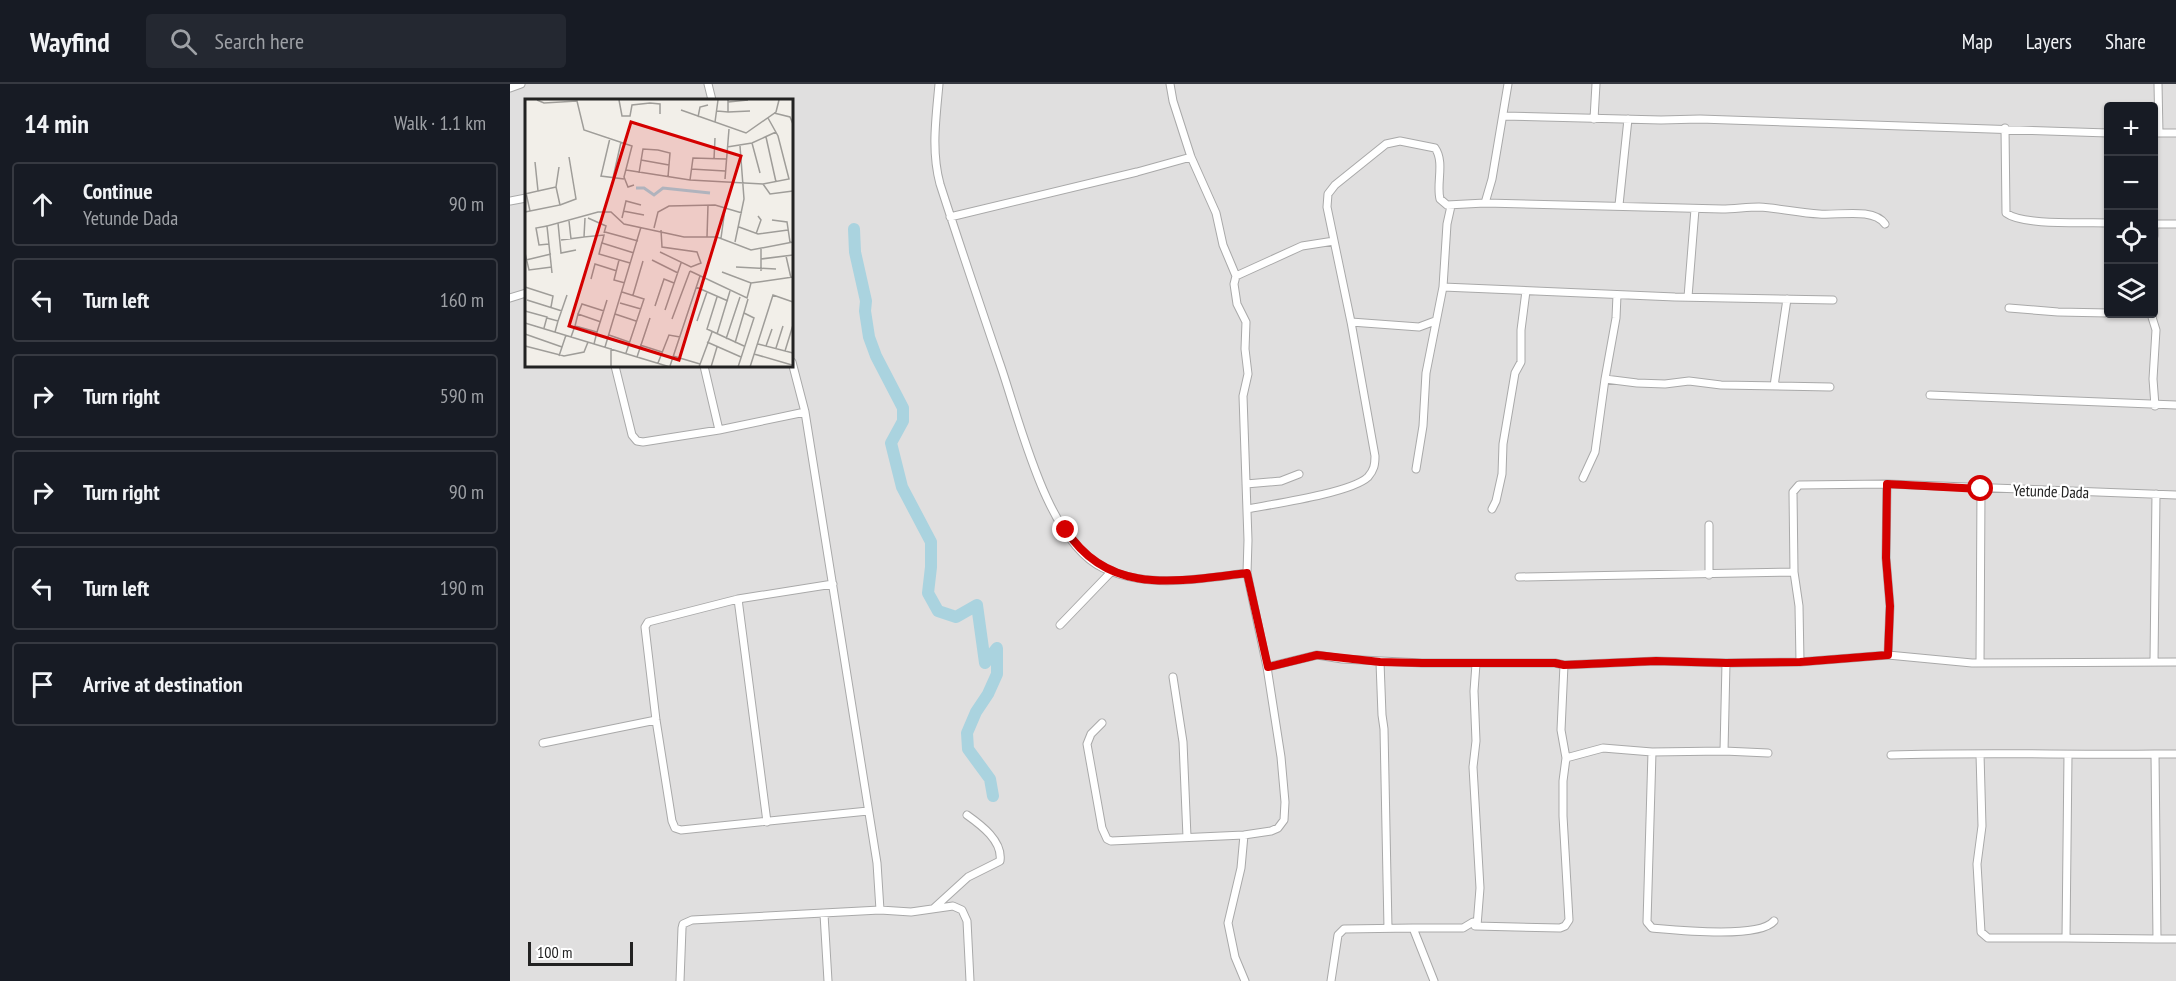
<!DOCTYPE html>
<html lang="en">
<head>
<meta charset="utf-8">
<style>
  body { margin:0; font-family:"PT Sans Narrow",sans-serif; background:#242831; color:#f1f3f6 }
  .controls { position:absolute; right:18px; top:18px; display:grid; overflow:hidden; border-radius:6px; box-shadow:0 2px 4px #0004 }
  .controls button { width:54px; height:54px; display:grid; place-items:center; padding:0; border:0; border-bottom:2px solid #363941; background:#171b24; color:#f1f3f6; font:30px sans-serif }
  .scale { position:absolute; left:18px; bottom:15px; width:105px; box-sizing:border-box; padding-left:6px; border:3px solid #222; border-top:0; font-size:16px; line-height:21px; white-space:nowrap; color:#222; -webkit-text-stroke:4px #fff; paint-order:stroke }
  .stop { position:absolute; width:18px; height:18px; margin:-14px; border:4px solid #d40000; border-radius:50%; background:#fff }
  .stop.end { background:#d40000; border-color:#fff; box-shadow:0 2px 6px #0008 }
  .list { margin:0; padding:0; list-style:none }
  h2 { display:flex; justify-content:space-between; align-items:center; height:78px; margin:0; padding:0 24px; font-size:26px }
  h2 small { font-size:20px; font-weight:400; color:#9ea1a6 }
  .list li { display:grid; grid-template-columns:39px 1fr auto; gap:18px; align-items:center; box-sizing:border-box; height:84px; margin:0 12px 12px; padding:0 12px; border:2px solid #363941; border-radius:6px }
  .list b { display:block; font-size:22px; white-space:nowrap }
  .list p { margin:0; font-size:20px; white-space:nowrap; color:#9ea1a6 }
  .list em { font-size:20px; font-style:normal; color:#9ea1a6 }
  .icon { flex:none; width:33px; height:33px; fill:none; stroke:currentColor; stroke-width:2; stroke-linecap:round; stroke-linejoin:round }
  .map { position:relative; flex:none; width:1666px; height:897px; overflow:hidden }
  header { display:flex; align-items:center; gap:36px; box-sizing:border-box; height:84px; padding:0 30px; background:#171b24; border-bottom:2px solid #363941 }
  header strong { font-size:28px }
  nav { display:flex; gap:33px; margin-inline-start:auto; font-size:21px }
  .search { width:420px; height:54px; background:#242831; display:flex; align-items:center; gap:15px; box-sizing:border-box; padding:0 21px; border-radius:6px; color:#9ea1a6; font-size:22px }
  main { display:flex }
  aside { flex:1; background:#171b24 }
  .map>svg:first-child { display:block }
</style>
</head>
<body>
<header>
<strong>Wayfind</strong>
<div class="search"><svg class="icon" aria-label="search" viewBox="0 0 24 24"><circle cx="10" cy="10" r="6"/><path d="M15 15l6 6"/></svg>Search here</div>
<nav><a>Map</a><a>Layers</a><a>Share</a></nav>
</header>
<main>
<aside>
<h2>14 min<small>Walk · 1.1 km</small></h2>
<ul class="list">
<li><svg class="icon" aria-label="ahead" viewBox="0 0 24 24"><path d="M12 20V5M6 11l6-6 6 6"/></svg><div><b>Continue</b><p>Yetunde Dada</p></div><em>90 m</em></li>
<li><svg class="icon" aria-label="left" viewBox="0 0 24 24"><path d="M17 20v-9H6M10 6l-5 5 5 5"/></svg><div><b>Turn left</b></div><em>160 m</em></li>
<li><svg class="icon" aria-label="right" viewBox="0 0 24 24"><path d="M7 20v-9h11M14 6l5 5-5 5"/></svg><div><b>Turn right</b></div><em>590 m</em></li>
<li><svg class="icon" aria-label="right" viewBox="0 0 24 24"><path d="M7 20v-9h11M14 6l5 5-5 5"/></svg><div><b>Turn right</b></div><em>90 m</em></li>
<li><svg class="icon" aria-label="left" viewBox="0 0 24 24"><path d="M17 20v-9H6M10 6l-5 5 5 5"/></svg><div><b>Turn left</b></div><em>190 m</em></li>
<li><svg class="icon" aria-label="arrive" viewBox="0 0 24 24"><path d="M6 21V4h12l-3 4 3 4H6"/></svg><div><b>Arrive at destination</b></div></li>
</ul>
</aside>
<div class="map">
<svg width="1666" height="897" viewBox="0 0 1666 897">
  <rect width="100%" height="100%" fill="#f2efe9"/>
  <path fill="#e0dfdf" fill-rule="evenodd" d="M0 0H1666V897H0ZM16 16H282V282H16ZM1598 22H1644V230H1598Z"/>
  <g fill="none" stroke-linecap="round" stroke-linejoin="round">
    <path stroke="#aad3df" stroke-width="12" d="M344 145 345 168 356 217 355 227 359 253 366 272 393 324V337L381 359 392 403 421 458V483L418 509 428 527 446 533 467 521 475 579 487 564V590L478 610 466 628 457 649 458 665 480 695 483 712"/>
    <g stroke="#a9a9a9" stroke-width="9">
      <path id="minor" d="M198 0 202 16
        M429 0C426 34 421 67 430 100 449 159 469 218 489 277 509 333 536 457 593 484 638 505 690 495 737 489
        M1648 0 1649 49
        M0 4 11 0
        M993 32 1151 36 1190 35 1598 49
        M1084 35 1086 0
        M1495 44 1496 129C1513 142 1575 138 1598 139
        M1644 49H1666
        M0 117 16 114
        M975 119 982 95 998 0
        M1109 121 1118 35
        M440 133 627 88 681 73
        M1644 140H1666
        M1644 152V140
        M726 192 792 162 824 157
        M933 203 1165 213 1323 216
        M1107 211 1106 234 1095 295 1127 299 1155 300 1179 297 1211 301 1320 303
        M1178 213 1185 125
        M0 214 16 209
        M1499 224 1548 228 1598 229
        M1641 230 1646 246 1643 295 1645 322
        M841 238 909 243 925 237
        M282 278 295 328 367 779 370 826
        M105 282 122 351 127 357 133 358 209 346 295 328
        M194 282 209 346
        M1264 302 1277 215
        M1420 311 1666 321
        M906 385 913 342 916 289 933 203 937 140 941 122
        M1073 394 1085 368 1095 295
        M736 400 771 397 789 390
        M1377 400 1376 474 1380 522 1378 571
        M737 425C763 420 841 409 858 393 864 386 865 381 865 372L841 238 817 123 818 110 825 101 876 60 890 57 925 64C935 78 926 100 930 115L937 121 975 119 1212 125C1224 125 1237 123 1249 123 1269 124 1289 129 1309 130 1327 132 1363 123 1375 140
        M982 425 986 417 992 390 993 360 1005 289 1011 278V246L1016 207
        M1199 491V441
        M1009 493 1284 488
        M323 500 228 515 138 538 135 543 146 636 162 737 165 744 171 746 358 727
        M228 515 257 738
        M550 541 602 487
        M870 578 872 631 874 645 878 844
        M1290 578 1289 522 1284 488 1283 408 1289 401 1377 400 1666 411
        M1644 578 1646 410
        M1470 579 1471 405
        M757 583 807 571 832 575 912 579H1045L1054 581 1146 577 1216 579 1290 578 1378 571 1462 579 1666 578
        M663 593 673 658 677 753
        M592 639 581 650 577 660 592 744 597 755 601 757 734 751 761 747 768 744 774 736 775 718 771 673 757 583 737 489 738 456 733 312 738 290 735 265 736 238 727 220 724 200 726 192 713 161 706 129 681 73 663 17 660 0
        M33 659 146 636
        M1214 667 1258 669
        M1142 668 1137 838 1142 844C1165 846 1249 855 1264 837
        M1470 670 1472 742 1467 780 1471 848 1478 854H1556
        M1666 670H1645L1647 855H1666
        M1381 671C1469 668 1557 671 1645 670
        M1558 671 1556 854 1647 855
        M1056 674 1093 664 1142 668 1214 667 1216 579
        M734 751 731 784 718 839 725 873 735 897
        M424 824 458 793 490 777C493 757 471 741 457 731
        M314 830 318 897
        M965 842 1050 844 1055 842 1059 836 1053 732V697L1056 674 1051 646 1054 581
        M170 897 172 844 173 840 182 836 370 826 401 828 443 822 452 826 457 837 460 897
        M821 897 828 851 834 845 903 844
        M924 897 903 844H953L963 838 967 842 970 804 963 683 966 657 964 607 966 580"/>
    </g>
    <use href="#minor" stroke="#fff" stroke-width="7"/>
  </g>
  <g fill="none" stroke-linecap="round" stroke-linejoin="round">
    <path stroke="#d40000" stroke-width="8" d="M556 446C599 513 669 497 737 489L758 583 807 571 870 578 912 579H1045L1054 581 1146 577 1216 579 1290 578 1378 571 1380 522 1376 474 1377 400 1471 405"/>
  </g>
  <g text-anchor="middle" stroke-width="4.5" stroke-linejoin="round" paint-order="stroke">
    <g font-size="16" fill="#222" stroke="#fff">
      <text transform="translate(1541 407) rotate(2)" y="6">Yetunde Dada</text>
    </g>
  </g>
  <g transform="translate(15 15)">
    <rect width="268" height="268" fill="#f2efe9"/>
    <path fill="none" stroke="#aad3df" stroke-width="3" d="M111 89H119L129 96 138 89 185 94"/>
    <path fill="none" stroke="#9f9d99" stroke-width="1.5" d="M12 1 19 4 52 2 59 31 107 47 99 78 103 88 109 86M94 1 97 17H105L107 6 125 4 135 5V15M203 3 223 1M156 11 221 34 251 13 254 1M192 12 203 13V1M203 13 225 12M249 14 265 18 268 25M173 18 175 8 183 6M190 23 193 1M241 38 251 83M85 39 76 77 99 80M227 44 235 74M202 48 227 44 251 33M189 60 190 39M116 61 144 66M166 70 200 72M101 71 165 81 238 85 264 80 253 37 243 19M114 74 118 50 133 51 145 54 143 78M88 79 96 43M200 80 204 30M165 81 168 59 201 60M238 85 245 95 268 92M13 92 31 88M1 94 5 112M0 95 13 92 10 63M35 106 51 100 44 58M98 112 119 116M0 113 35 106 31 88 34 68M60 119 59 138 79 136 77 144 109 154M63 119 81 127 79 134M97 119 101 102 116 106M247 121 262 123 265 143M44 122 46 140M33 124 36 154 51 151M22 127 11 129 14 146 24 145M214 128 233 135 263 131M129 129 133 113 144 107 190 106 217 114M80 133 113 142M231 135 236 121 233 117M182 138 183 106M196 139 200 110M36 141 59 138M77 143 74 155 105 164M210 143 219 100 215 47M236 150V172M135 153 166 168 176 164 172 153 137 148 136 131M0 154 4 171 27 168M261 157 266 179M236 160 268 156M1 161 26 155M94 161 89 181 100 184M127 161 153 174M211 168 251 170M165 172 222 199 226 184M197 173 226 184 268 178M27 174 22 127 73 113H86L99 125 159 138H192L226 151 268 143M66 180 70 165 92 172M0 188 28 197 26 208M171 188 203 202M97 193 119 200 101 254M108 196 118 162M192 198 182 230 219 247M2 201 37 212M95 204 116 210M130 207 139 180 149 184M140 211 156 164M0 212 22 218 19 229M53 215 57 205 79 212M90 215 111 222M22 219 33 222 30 233M147 220 165 172M33 222 42 196M172 222 182 193M0 224 145 268M50 227 53 215 76 223M72 233 82 201M0 235 37 248M192 235 205 192M84 236 104 243M46 238 50 227 72 233 69 245M201 240 215 198M182 243 216 258M210 244 223 200M233 245 268 254M115 246 137 253M0 247 39 257 59 253 63 243M241 247 247 230M80 248 116 128M86 249V268M251 249 258 227M260 252 268 226M229 255 267 266M34 257 41 236M148 257 175 265M112 258 125 219M133 264 144 236 155 238M145 267 175 177M174 268 187 233M186 268 192 248M213 268 229 219 219 214M225 268 248 196 268 203"/>
    <path fill="#d40000" fill-opacity="0.15" stroke="#d40000" stroke-width="3" d="M106 23 216 57 154 261 44 227Z"/>
    <rect width="268" height="268" fill="none" stroke="#222" stroke-width="3"/>
  </g>
</svg>
<div class="controls">
<button>+</button>
<button>−</button>
<button><svg class="icon" aria-label="locate" viewBox="0 0 24 24"><circle cx="12" cy="12" r="6"/><path d="M12 2v4M12 18v4M2 12h4M18 12h4"/></svg></button>
<button><svg class="icon" aria-label="layers" viewBox="0 0 24 24"><path d="M12 4l9 5-9 5-9-5zM3 14l9 5 9-5"/></svg></button>
</div>
<div class="scale">100 m</div>
<div class="stop" style="left:1471px;top:405px"></div>
<div class="stop end" style="left:556px;top:446px"></div>
</div>
</main>
</body>
</html>
